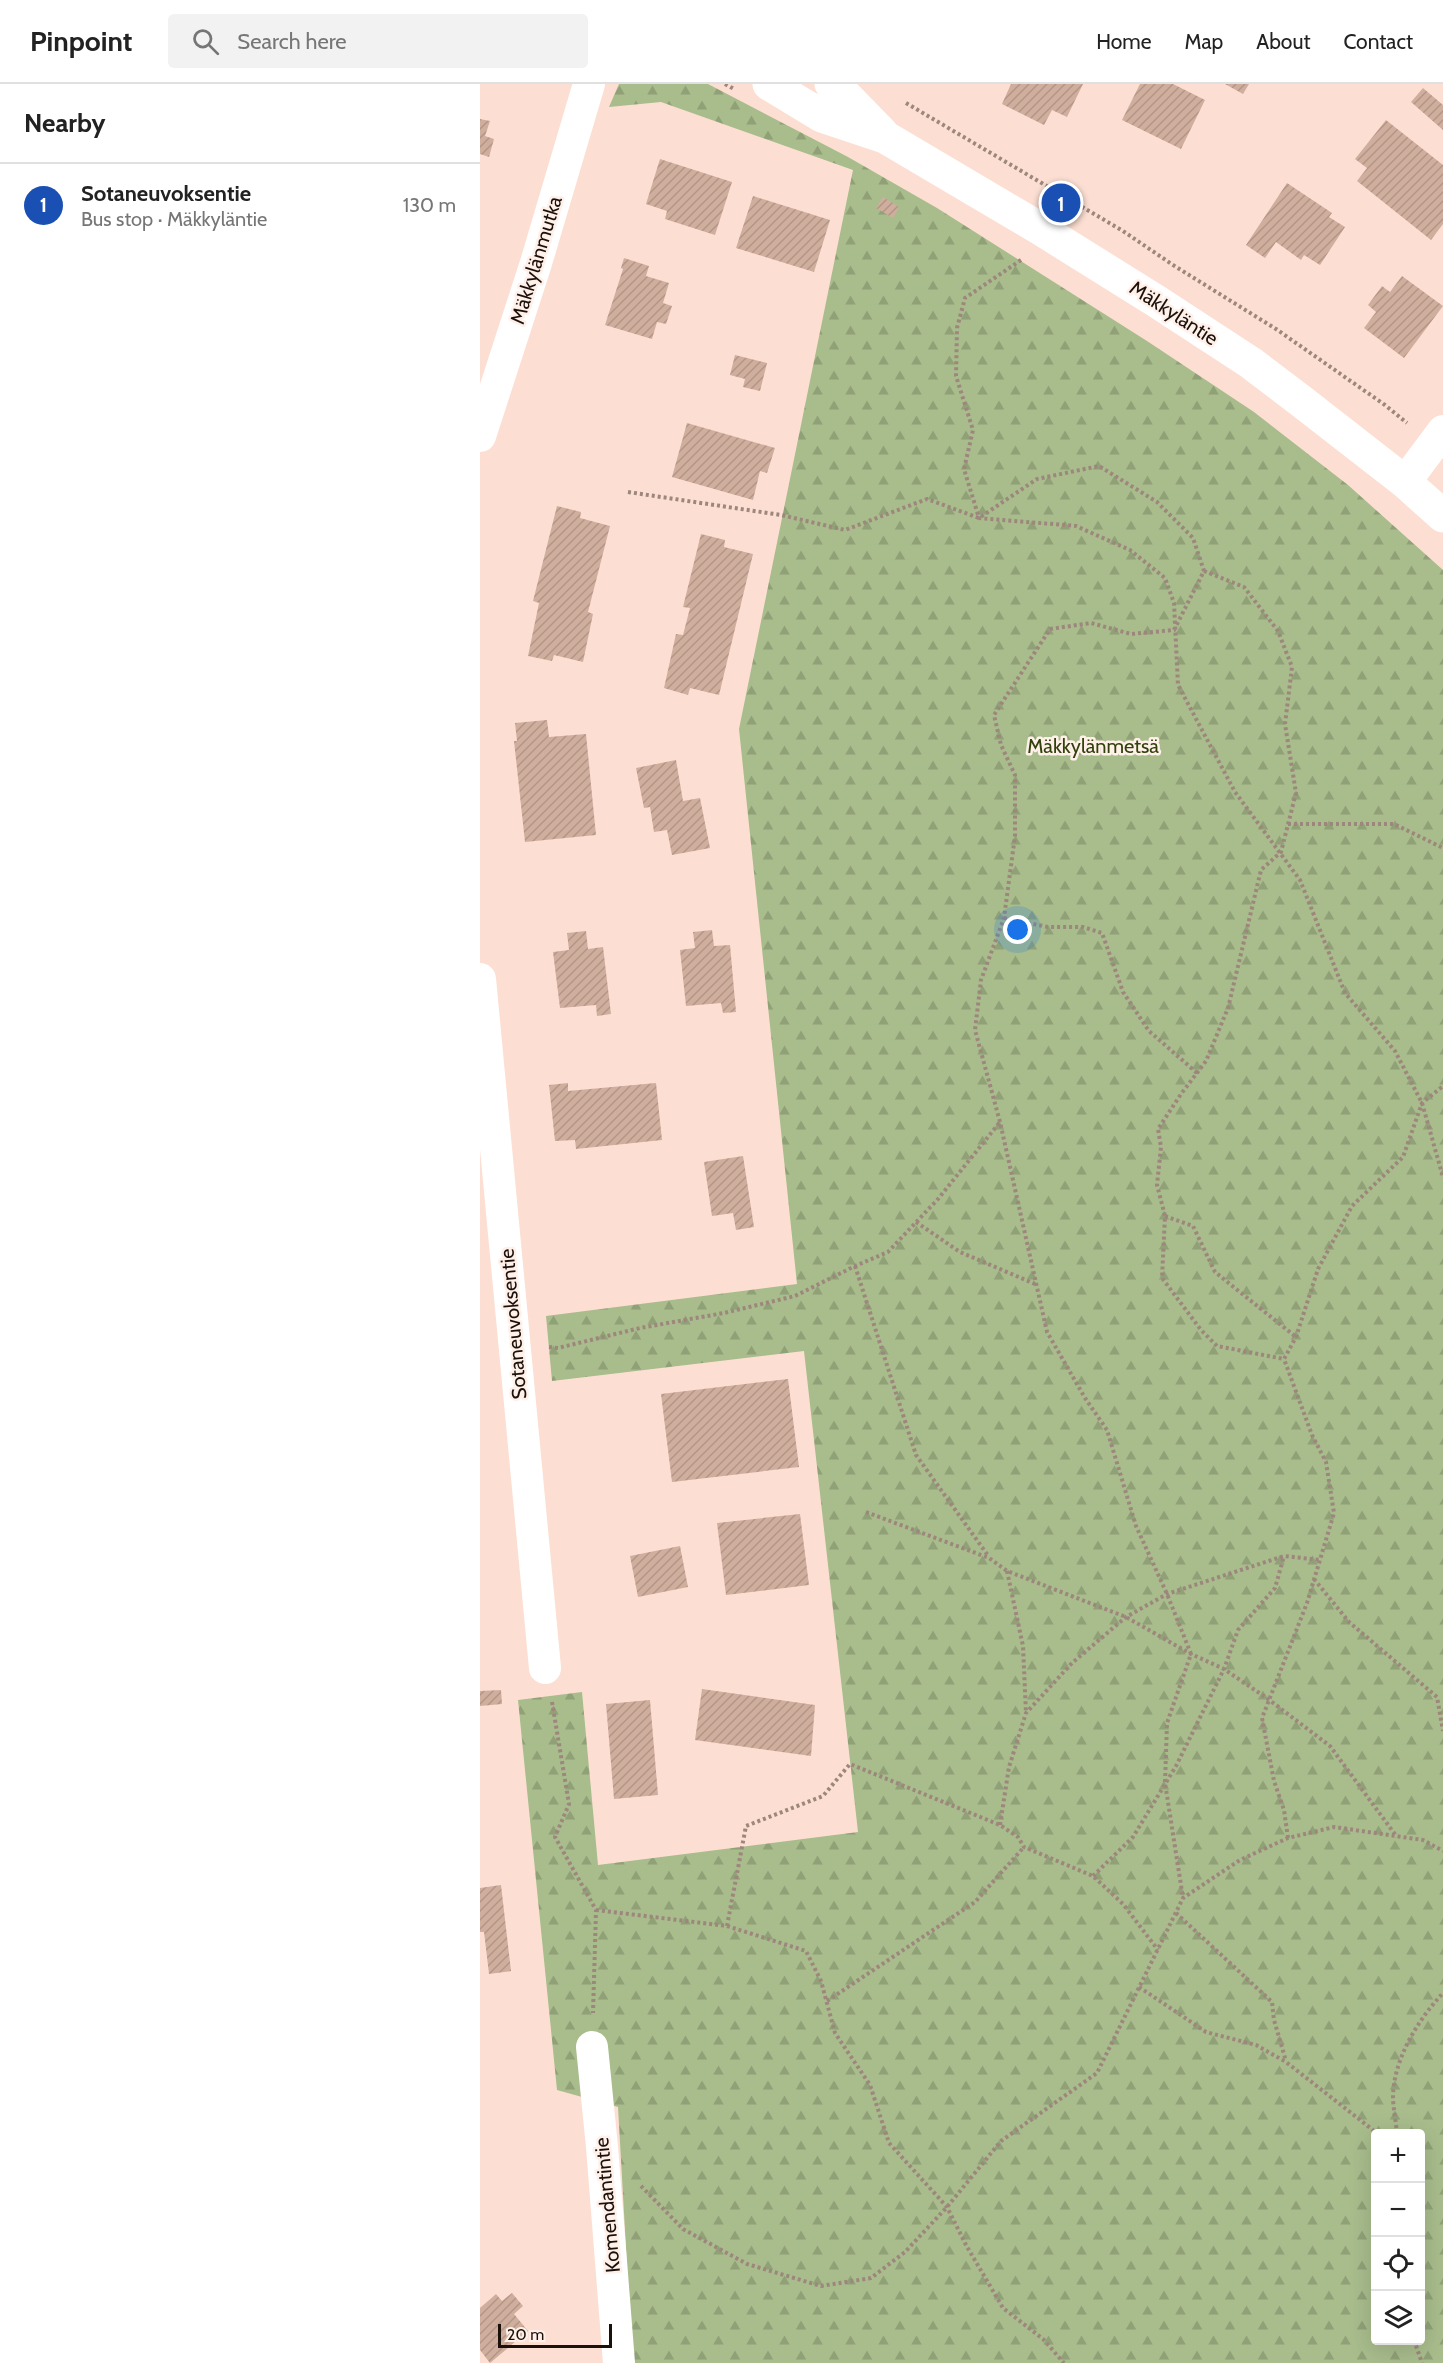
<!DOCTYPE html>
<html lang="en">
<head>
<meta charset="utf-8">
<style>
  body { margin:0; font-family:Cabin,sans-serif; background:#f2f2f2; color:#222 }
  .controls { position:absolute; right:18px; bottom:18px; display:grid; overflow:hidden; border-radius:6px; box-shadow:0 6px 24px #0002 }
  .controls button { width:54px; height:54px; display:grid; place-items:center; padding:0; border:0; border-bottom:2px solid #e0e0e0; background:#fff; color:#222; font:30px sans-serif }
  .scale { position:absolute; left:18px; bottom:15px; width:114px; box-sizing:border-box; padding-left:6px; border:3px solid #1c100b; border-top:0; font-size:16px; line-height:21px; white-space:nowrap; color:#1c100b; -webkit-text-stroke:4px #fff0e9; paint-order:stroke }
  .you { position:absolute; left:538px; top:846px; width:21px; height:21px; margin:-15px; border:4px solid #fff; border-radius:50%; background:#1a73e8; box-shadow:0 0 0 9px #1a73e833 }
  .badge { display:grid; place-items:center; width:39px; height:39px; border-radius:50%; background:#b62650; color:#fff; font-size:20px; font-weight:700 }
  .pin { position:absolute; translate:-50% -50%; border:3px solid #fff; box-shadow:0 2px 6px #0006 }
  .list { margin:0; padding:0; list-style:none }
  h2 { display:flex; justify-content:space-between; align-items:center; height:78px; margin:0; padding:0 24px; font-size:26px }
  h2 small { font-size:20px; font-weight:400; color:#767676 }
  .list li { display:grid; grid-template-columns:39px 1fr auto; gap:18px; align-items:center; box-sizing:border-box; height:84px; padding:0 24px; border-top:2px solid #e0e0e0 }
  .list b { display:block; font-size:22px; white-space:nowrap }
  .list p { margin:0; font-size:20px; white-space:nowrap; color:#767676 }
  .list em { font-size:20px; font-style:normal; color:#767676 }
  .icon { flex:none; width:33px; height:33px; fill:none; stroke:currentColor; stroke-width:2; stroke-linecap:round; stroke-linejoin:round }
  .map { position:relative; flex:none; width:963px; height:2279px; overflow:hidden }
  header { display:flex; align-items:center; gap:36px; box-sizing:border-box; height:84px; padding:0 30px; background:#fff; border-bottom:2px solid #e0e0e0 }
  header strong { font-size:28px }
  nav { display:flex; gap:33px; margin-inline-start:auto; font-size:21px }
  .search { width:420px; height:54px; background:#f2f2f2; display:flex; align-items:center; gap:15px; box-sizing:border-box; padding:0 21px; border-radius:6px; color:#767676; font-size:22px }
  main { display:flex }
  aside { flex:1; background:#fff }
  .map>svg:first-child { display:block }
</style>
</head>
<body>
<header>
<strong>Pinpoint</strong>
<div class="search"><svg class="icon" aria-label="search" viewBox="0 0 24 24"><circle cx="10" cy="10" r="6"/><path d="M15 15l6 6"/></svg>Search here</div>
<nav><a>Home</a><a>Map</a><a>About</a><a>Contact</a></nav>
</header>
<main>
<aside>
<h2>Nearby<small></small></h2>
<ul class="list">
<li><span class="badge" style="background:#1a4fb4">1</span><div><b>Sotaneuvoksentie</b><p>Bus stop · Mäkkyläntie</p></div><em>130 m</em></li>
</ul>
</aside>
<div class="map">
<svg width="963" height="2279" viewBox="0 0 963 2279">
  <defs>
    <pattern id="forest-firs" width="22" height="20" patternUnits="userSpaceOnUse" patternTransform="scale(1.5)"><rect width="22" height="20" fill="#a8bc8c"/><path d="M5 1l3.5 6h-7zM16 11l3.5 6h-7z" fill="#90a177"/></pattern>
    <pattern id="building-hatch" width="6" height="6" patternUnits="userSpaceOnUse" patternTransform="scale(1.5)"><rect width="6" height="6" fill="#d0ae9e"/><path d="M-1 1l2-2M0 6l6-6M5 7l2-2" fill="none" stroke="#b29587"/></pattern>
  </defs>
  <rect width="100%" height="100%" fill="#fcdfd2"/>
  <path fill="url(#forest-firs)" fill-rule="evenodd" d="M139 0H228L368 73 457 124 667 257 774 328 868 401 963 486V2279H155L152 2270 138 2023 77 2006 38 1616 102 1608 118 1781 378 1748 324 1267 72 1297 66 1232 317 1200 259 645 373 86 181 18 129 23ZM896 2050H940V2256H896Z"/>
  <path fill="url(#building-hatch)" d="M531 0H603L587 33 572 26 564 41 522 20Z
    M660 0H693L725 16 701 65 642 36Z
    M745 0H769L763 10Z
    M943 4 963 21V46L931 18Z
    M0 35 10 37 5 52 14 55 9 73 0 70Z
    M906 36 963 81V140L951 156 877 97 887 84 875 75Z
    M180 75 252 98 235 151 185 135 187 127 166 120Z
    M807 99 852 129 849 133 865 143 840 181 824 171 821 176 796 158 785 174 766 161Z
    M273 112 350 136 334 188 256 164Z
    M403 113 419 123 413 134 396 124Z
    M144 174 169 182 166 192 189 199 183 219 192 222 186 240 177 238 172 255 125 241 143 185 141 184Z
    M922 192 963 222 924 274 884 244 896 228 888 221 902 202 910 208Z
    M255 271 287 279 280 307 263 303 265 295 250 291Z
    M207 339 295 364 287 389 280 387 273 416 192 393Z
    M77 422 101 428 100 434 130 442 108 528 113 530 103 578 74 571 72 577 48 572 59 519 53 517Z
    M221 450 245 456 244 463 273 470 239 611 210 604 208 611 184 604 196 550 203 551 210 524 203 523Z
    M67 636 69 653 106 650 116 751 45 758 34 657H37L35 639Z
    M196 676 203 717 220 714 230 764 192 771 187 746 174 748 170 723 164 724 156 684Z
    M232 846 234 862 250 861 256 928 243 929 241 919 206 922 200 866 215 864 213 848Z
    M106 847 108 865 123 863 131 930 117 932 116 921 80 924 73 868 89 866 87 849Z
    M88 999V1007L176 999 182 1056 96 1065 95 1056 75 1057 69 1001Z
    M263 1072 274 1143 256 1146 253 1129 232 1132 224 1078Z
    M308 1295 319 1383 192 1398 181 1310Z
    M320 1430 329 1501 246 1511 237 1439Z
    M200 1462 208 1503 158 1513 150 1472Z
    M222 1605 335 1621 331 1672 215 1656Z
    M21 1606 22 1620 0 1622V1607Z
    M170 1616 178 1711 134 1715 126 1620Z
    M21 1801 31 1887 9 1890 4 1848H0V1804Z
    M32 2209 43 2222 34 2230 48 2247 10 2279 0 2266V2224L16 2210 22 2217Z"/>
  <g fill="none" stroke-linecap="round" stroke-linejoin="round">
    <path stroke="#9d877d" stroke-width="4" stroke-dasharray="3 3" stroke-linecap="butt" d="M245 0 254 5
      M426 19 643 147 693 181 796 245 905 321 927 339
      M541 176 485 214 477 244 476 292 493 346 484 385 499 434 596 442 650 466 685 494 694 519 698 601 755 708 820 796 865 909 915 967 942 1019 963 1093
      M148 408 301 431 365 446 447 415 499 434 557 395 619 382 677 418 713 454 724 487 694 546 651 550 611 539 570 545 514 631 521 661 535 691V752L524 834 501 896 495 946 520 1038 567 1248 605 1314 627 1346 656 1442 687 1510 711 1570 687 1639 685 1699 703 1814
      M724 487 764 503 798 547 812 583 805 640 816 709 801 768 781 786 748 924 726 977 701 1010 678 1045 681 1063 677 1101 685 1132 682 1194 721 1246 737 1262 804 1275
      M808 740H914L963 764
      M524 834 568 843H603L622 849 643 908 669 947 717 989
      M685 1132 713 1142 735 1188 816 1253
      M436 1138 480 1168 555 1200
      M375 1182 436 1371 509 1473
      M69 1263 78 1264 160 1244 244 1229 315 1212 375 1182 408 1168 458 1115 520 1038
      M386 1428 509 1474 527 1487 646 1533 711 1570 744 1585 788 1615 850 1662 917 1753
      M527 1487 543 1562 546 1629
      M834 1495 869 1538 957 1613 963 1647
      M72 1618 89 1720 75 1753 116 1826 113 1929
      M520 1741 529 1683 546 1629 592 1579 646 1533 687 1510 804 1472 840 1476
      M808 1754 804 1726 794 1697 782 1634 827 1519 854 1429 846 1378 832 1351 804 1275 816 1253 838 1185 872 1122 923 1073 942 1019 963 1002
      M613 1792 653 1753 696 1682 744 1585 758 1546 795 1504 804 1472
      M116 1826 247 1842 326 1867 341 1897 355 1949 390 2001 409 2059 467 2123 486 2161 523 2224 563 2255 584 2279
      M696 1829 792 1918 794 1936 806 1977
      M247 1842 266 1742 343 1712 370 1680 520 1741 538 1753 544 1763 613 1792 643 1820 678 1866
      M659 1903 726 1948 776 1961 806 1978 898 2050
      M347 1917 495 1818 544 1763
      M917 2050C916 2037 913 2024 913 2012 914 1974 938 1936 963 1909
      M161 2102 203 2145 267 2180 341 2202 391 2194 425 2168 467 2123 521 2057 617 1989 703 1814 760 1776 808 1754 854 1743 943 1756 963 1767
      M934 2256 942 2279"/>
    <path stroke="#fff" stroke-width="32" d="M0 352 56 179 109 0
      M925 398 963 347
      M0 895 65 1584
      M112 1963 122 2063 139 2279"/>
    <path stroke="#fff" stroke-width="33" d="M289 0 342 32 405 53 559 144 676 217 771 279 821 317 925 398 963 432
      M351 0 358 4 402 49"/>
  </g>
  <g text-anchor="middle" stroke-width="5" stroke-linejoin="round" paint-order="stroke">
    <g font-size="20" fill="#1c100b" stroke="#fff0e9">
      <text transform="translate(56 176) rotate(-73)" y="7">Mäkkylänmutka</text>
      <text transform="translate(694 229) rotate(33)" y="7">Mäkkyläntie</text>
      <text transform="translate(33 1240) rotate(-95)" y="7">Sotaneuvoksentie</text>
      <text transform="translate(127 2121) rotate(-95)" y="7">Komendantintie</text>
    </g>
    <g font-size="20" fill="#30410b" stroke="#fff0e9">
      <text x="613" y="669">Mäkkylänmetsä</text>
    </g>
  </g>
</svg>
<div class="controls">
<button>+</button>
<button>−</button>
<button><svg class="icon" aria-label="locate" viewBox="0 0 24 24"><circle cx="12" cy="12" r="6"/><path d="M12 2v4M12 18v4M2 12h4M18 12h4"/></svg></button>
<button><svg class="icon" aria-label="layers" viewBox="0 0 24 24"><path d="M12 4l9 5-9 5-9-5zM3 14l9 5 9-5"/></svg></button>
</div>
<div class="scale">20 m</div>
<div class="you"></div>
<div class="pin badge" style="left:581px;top:119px;background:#1a4fb4">1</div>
</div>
</main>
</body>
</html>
